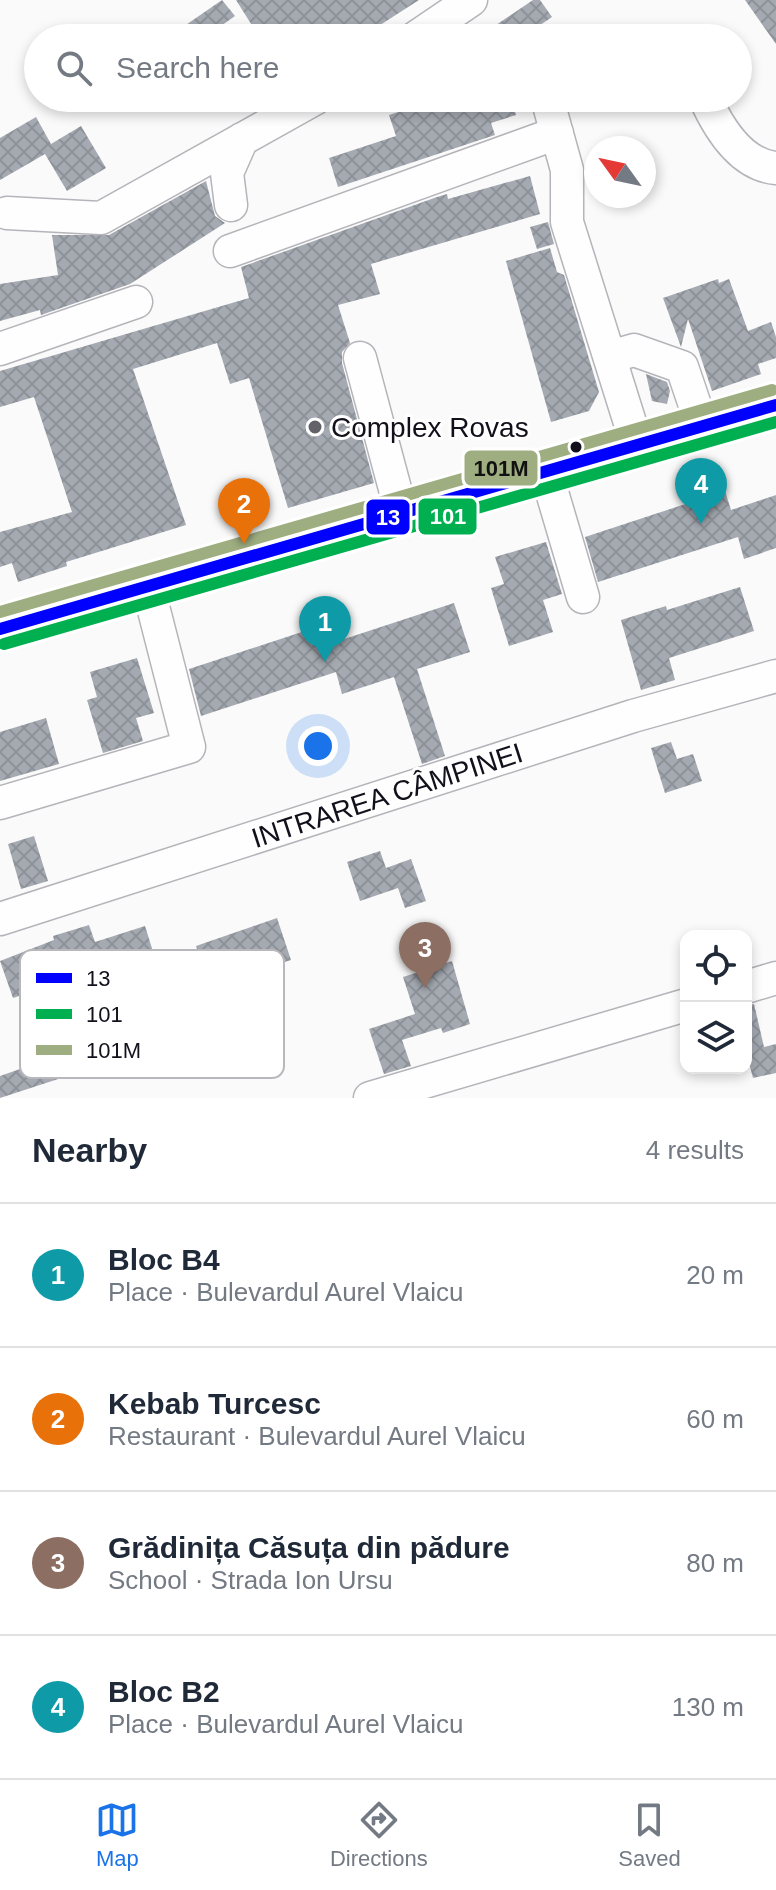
<!DOCTYPE html>
<html lang="en">
<head>
<meta charset="utf-8">
<style>
  body { margin:0; font-family:Arial,sans-serif; background:#f2f2f3; color:#1f2937 }
  .controls { position:absolute; right:24px; bottom:24px; display:grid; overflow:hidden; border-radius:16px; box-shadow:0 4px 12px #0003 }
  .controls button { width:72px; height:72px; display:grid; place-items:center; padding:0; border:0; border-bottom:2px solid #e0e1e3; background:#fff; color:#1f2937; font:40px sans-serif }
  .compass { position:absolute; left:584px; top:136px; width:72px; height:72px; border-radius:50%; background:#fff; box-shadow:0 4px 12px #0003; rotate:303deg }
  .you { position:absolute; left:318px; top:746px; width:28px; height:28px; margin:-20px; border:6px solid #fff; border-radius:50%; background:#1a73e8; box-shadow:0 0 0 12px #1a73e833 }
  .badge { display:grid; place-items:center; width:52px; height:52px; border-radius:50%; background:#1a73e8; color:#fff; font-size:26px; font-weight:700 }
  .pin { position:absolute; translate:-50% -66px; filter:drop-shadow(0 2px 4px #0008) }
  .pin::after { content:''; position:absolute; top:42px; width:28px; height:24px; background:inherit; clip-path:polygon(0 0,100% 0,50% 100%) }
  .list { margin:0; padding:0; list-style:none }
  h2 { display:flex; justify-content:space-between; align-items:center; height:104px; margin:0; padding:0 32px; font-size:34px }
  h2 small { font-size:26px; font-weight:400; color:#747a83 }
  .list li { display:grid; grid-template-columns:52px 1fr auto; gap:24px; align-items:center; box-sizing:border-box; height:144px; padding:0 32px; border-top:2px solid #e0e1e3 }
  .list b { display:block; font-size:30px; white-space:nowrap }
  .list p { margin:0; font-size:26px; white-space:nowrap; color:#747a83 }
  .list em { font-size:26px; font-style:normal; color:#747a83 }
  .icon { flex:none; width:44px; height:44px; fill:none; stroke:currentColor; stroke-width:2; stroke-linecap:round; stroke-linejoin:round }
  .map { position:relative; flex:none; width:776px; height:1098px; overflow:hidden }
  .search { position:absolute; background:#fff; box-shadow:0 4px 12px #0003; left:24px; right:24px; top:24px; height:88px; display:flex; align-items:center; gap:20px; box-sizing:border-box; padding:0 28px; border-radius:44px; color:#747a83; font-size:30px }
  .sheet { height:680px; background:#fff }
  nav { display:flex; justify-content:space-around; align-items:center; box-sizing:border-box; height:112px; border-top:2px solid #e0e1e3; background:#fff; font-size:22px; color:#747a83 }
  nav a { display:grid; justify-items:center; gap:4px }
  nav .on { color:#1a73e8 }
  .map>svg:first-child { display:block }
</style>
</head>
<body>
<div class="map">
<svg width="776" height="1098" viewBox="0 0 776 1098">
  <defs>
    <pattern id="building-cross-hatch" width="8" height="8" patternUnits="userSpaceOnUse" patternTransform="scale(2)"><rect width="8" height="8" fill="#a5aab2"/><path d="M0 0l8 8M0 8l8-8" fill="none" stroke="#8d9198"/></pattern>
  </defs>
  <rect width="100%" height="100%" fill="#fafafa"/>
  <path fill="url(#building-cross-hatch)" d="M222 0 235 16 204 38H167Z
    M236 0H419L360 38H260Z
    M533 0H540L552 17 521 38H477Z
    M745 0H776V44Z
    M442 98H511L516 115 491 123 495 135 338 187 329 158 396 136 389 115Z
    M36 117 51 144 81 126 106 168 67 191 45 154 0 180V138Z
    M530 176 540 214 371 264 380 294 338 305 350 343 342 352V363L374 483 288 508 249 378 230 384 217 343 133 369 186 525 66 562 67 566 18 582 12 563 0 567V532L72 512 34 397 0 407V371L249 298 241 267 437 197 447 194 448 199Z
    M206 181 215 216 225 223 130 284 41 315 40 310 0 321V284L58 275 52 235H109Z
    M548 222 554 244 537 249 530 227Z
    M550 248 557 272 564 275 599 392 589 411 551 422 506 261Z
    M718 279 719 283 729 279 748 331 771 322 776 337V358L758 364 761 374 712 391 688 319 681 347 663 298Z
    M646 374 667 382 670 391 667 404 652 401Z
    M725 491 731 510 776 495V548L744 559 738 537 598 582 585 537Z
    M546 542 562 594 543 600 553 632 509 646 491 588 504 584 495 557Z
    M740 587 754 631 669 658 675 680 641 690 621 620 666 606 667 610Z
    M454 603 470 652 417 669 445 756 422 764 394 677 342 694 336 672 201 716 189 669 323 625 329 644Z
    M137 658 154 713 136 718 143 741 103 753 87 700 97 697 90 672Z
    M46 718 59 764 0 781V732Z
    M671 742 677 759 693 754 702 781 665 793 651 748Z
    M34 836 48 881 21 889 8 844Z
    M380 851 386 868 411 859 426 901 405 908 398 888 360 901 347 862Z
    M277 918 291 960 209 986 196 946Z
    M89 925 95 942 145 926 161 977 130 987 122 962 13 998 0 961 54 940 53 936Z
    M452 961 470 1024 443 1033 441 1028 402 1040 411 1066 384 1074 369 1029 415 1014 403 977Z
    M754 1004 764 1047 776 1044V1073L753 1078 746 1052V1005Z
    M90 1040 98 1066 0 1098V1076L46 1060 44 1055Z"/>
  <g fill="none" stroke-linecap="round" stroke-linejoin="round">
    <g stroke="#b5b4ba" stroke-width="35">
      <path id="minor" d="M415 38 471 0
        M547 98 567 170V222L637 445
        M705 98C718 127 741 165 776 168
        M231 205 227 173 242 139
        M7 213 101 218 316 98
        M230 251 557 133
        M0 349 136 302
        M610 357 634 350 682 367 702 426
        M360 358 402 515
        M546 472 583 597
        M0 803 189 747 148 587
        M0 919 633 716 776 676
        M746 987 776 978
        M370 1098 686 1005"/>
    </g>
    <g stroke="#d7d7d9" stroke-width="45">
      <path id="major" d="M0 629 776 405"/>
    </g>
    <use href="#minor" stroke="#fefefe" stroke-width="32"/>
    <use href="#major" stroke="#ebe6ed" stroke-width="42"/>
    <g stroke="#fff" stroke-width="18">
      <path id="bus-1" d="M0 629 776 405"/>
    </g>
    <g stroke="#fff" stroke-width="18">
      <path id="bus-2" d="M4 644 776 422"/>
    </g>
    <g stroke="#fff" stroke-width="18">
      <path id="bus-3" d="M0 612 772 390"/>
    </g>
    <use href="#bus-1" stroke="#00f" stroke-width="12"/>
    <use href="#bus-2" stroke="#00b050" stroke-width="12"/>
    <use href="#bus-3" stroke="#9fae81" stroke-width="12"/>
  </g>
  <circle fill="#636269" stroke="#fff" stroke-width="3" cx="315" cy="427" r="8"/>
  <circle fill="#11101b" stroke="#fff" stroke-width="3" cx="576" cy="447" r="7"/>
  <g text-anchor="middle" stroke-width="6" stroke-linejoin="round" paint-order="stroke">
    <g font-size="28" fill="#11101b" stroke="#fff" text-anchor="start">
      <text x="331" y="437">Complex Rovas</text>
    </g>
    <g font-size="28" fill="#11101b" stroke="#fff">
      <text transform="translate(387 795) rotate(-18)" y="10">INTRAREA CÂMPINEI</text>
    </g>
  </g>
  <rect x="20" y="950" width="264" height="128" rx="12" fill="#fff" stroke="#b8b7bb" stroke-width="2"/>
  <rect x="36" y="973" width="36" height="10" fill="#00f"/>
  <rect x="36" y="1009" width="36" height="10" fill="#00b050"/>
  <rect x="36" y="1045" width="36" height="10" fill="#9fae81"/>
  <g font-size="22" fill="#11101b">
    <text x="86" y="986">13</text>
    <text x="86" y="1022">101</text>
    <text x="86" y="1058">101M</text>
  </g>
  <g stroke="#fff" stroke-width="3">
    <rect x="463" y="449" width="76" height="38" rx="8" fill="#9fae81"/>
    <rect x="417" y="497" width="61" height="39" rx="8" fill="#00b050"/>
    <rect x="365" y="498" width="46" height="38" rx="8" fill="#00f"/>
  </g>
  <g font-size="22" text-anchor="middle" font-weight="bold" fill="#fff">
    <text x="448" y="524">101</text>
    <text x="388" y="525">13</text>
  </g>
  <g font-size="22" text-anchor="middle" font-weight="bold" fill="#111">
    <text x="501" y="476">101M</text>
  </g>
</svg>
<div class="controls">
<button><svg class="icon" aria-label="locate" viewBox="0 0 24 24"><circle cx="12" cy="12" r="6"/><path d="M12 2v4M12 18v4M2 12h4M18 12h4"/></svg></button>
<button><svg class="icon" aria-label="layers" viewBox="0 0 24 24"><path d="M12 4l9 5-9 5-9-5zM3 14l9 5 9-5"/></svg></button>
</div>
<svg class="compass" viewBox="-18 -18 36 36"><path d="M0-13l5 13h-10z" fill="#e53935"/><path d="M0 13l5-13h-10z" fill="#747a83"/></svg>
<div class="you"></div>
<div class="pin badge" style="left:325px;top:662px;background:#0f9aa8">1</div>
<div class="pin badge" style="left:244px;top:544px;background:#e8710a">2</div>
<div class="pin badge" style="left:425px;top:988px;background:#8d6e63">3</div>
<div class="pin badge" style="left:701px;top:524px;background:#0f9aa8">4</div>
<div class="search"><svg class="icon" aria-label="search" viewBox="0 0 24 24"><circle cx="10" cy="10" r="6"/><path d="M15 15l6 6"/></svg>Search here</div>
</div>
<section class="sheet">
<h2>Nearby<small>4 results</small></h2>
<ul class="list">
<li><span class="badge" style="background:#0f9aa8">1</span><div><b>Bloc B4</b><p>Place · Bulevardul Aurel Vlaicu</p></div><em>20 m</em></li>
<li><span class="badge" style="background:#e8710a">2</span><div><b>Kebab Turcesc</b><p>Restaurant · Bulevardul Aurel Vlaicu</p></div><em>60 m</em></li>
<li><span class="badge" style="background:#8d6e63">3</span><div><b>Grădinița Căsuța din pădure</b><p>School · Strada Ion Ursu</p></div><em>80 m</em></li>
<li><span class="badge" style="background:#0f9aa8">4</span><div><b>Bloc B2</b><p>Place · Bulevardul Aurel Vlaicu</p></div><em>130 m</em></li>
</ul>
</section>
<nav>
<a class="on"><svg class="icon" aria-label="map" viewBox="0 0 24 24"><path d="M3 6l6-2 6 2 6-2v14l-6 2-6-2-6 2zM9 4v14M15 6v14"/></svg>Map</a>
<a><svg class="icon" aria-label="directions" viewBox="0 0 24 24"><path d="M12 3l9 9-9 9-9-9zM9 14v-3h6M13 9l2 2-2 2"/></svg>Directions</a>
<a><svg class="icon" aria-label="saved" viewBox="0 0 24 24"><path d="M7 4h10v16l-5-4-5 4z"/></svg>Saved</a>
</nav>
</body>
</html>
